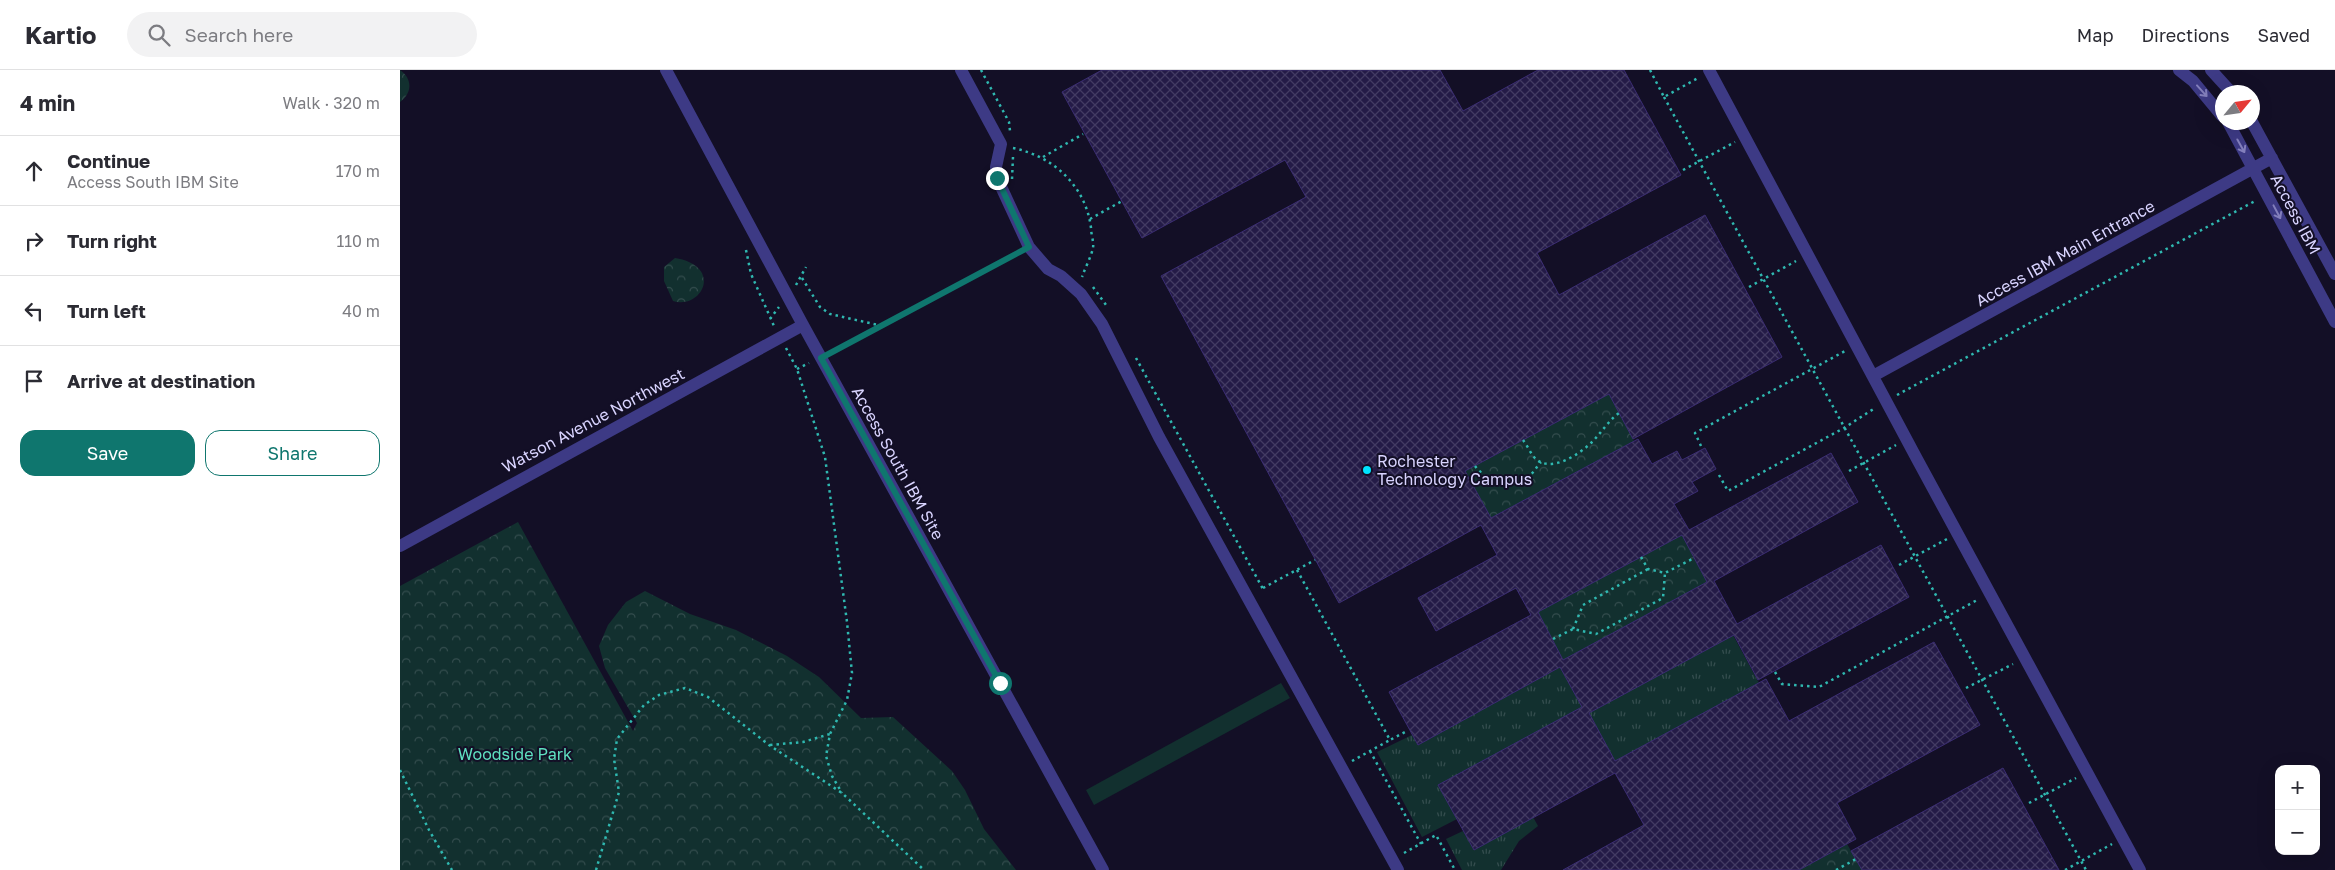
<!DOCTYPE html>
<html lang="en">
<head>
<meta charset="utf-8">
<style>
  body { margin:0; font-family:"Golos Text",sans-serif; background:#f2f2f3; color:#2b2b33 }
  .controls { position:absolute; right:15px; bottom:15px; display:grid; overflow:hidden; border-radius:10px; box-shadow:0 5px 20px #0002 }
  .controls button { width:45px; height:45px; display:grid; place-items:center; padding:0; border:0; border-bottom:1px solid #e1e1e2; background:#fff; color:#2b2b33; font:25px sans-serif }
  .compass { position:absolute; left:1815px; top:15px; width:45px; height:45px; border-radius:50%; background:#fff; box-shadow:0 5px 20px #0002; rotate:61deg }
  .stop { position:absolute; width:15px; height:15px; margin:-11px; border:4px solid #0f766e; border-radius:50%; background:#fff }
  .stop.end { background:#0f766e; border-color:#fff; box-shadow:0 1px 5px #0008 }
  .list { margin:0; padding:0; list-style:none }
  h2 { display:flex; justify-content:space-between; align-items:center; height:65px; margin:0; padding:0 20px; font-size:21px }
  h2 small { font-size:16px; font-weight:400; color:#7c7c81 }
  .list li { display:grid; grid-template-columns:32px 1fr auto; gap:15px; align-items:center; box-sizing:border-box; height:70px; padding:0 20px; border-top:1px solid #e1e1e2 }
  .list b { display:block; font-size:19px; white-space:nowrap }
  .list p { margin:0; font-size:16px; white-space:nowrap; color:#7c7c81 }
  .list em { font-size:16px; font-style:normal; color:#7c7c81 }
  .actions { display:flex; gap:10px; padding:15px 20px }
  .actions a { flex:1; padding:11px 0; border:1px solid #0f766e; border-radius:15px; text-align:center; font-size:18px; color:#0f766e }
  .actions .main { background:#0f766e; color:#fff }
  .icon { flex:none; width:28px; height:28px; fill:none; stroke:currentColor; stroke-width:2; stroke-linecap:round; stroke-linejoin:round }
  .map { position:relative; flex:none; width:1935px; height:800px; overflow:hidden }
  header { display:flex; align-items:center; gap:30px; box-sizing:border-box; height:70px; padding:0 25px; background:#fff; border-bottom:1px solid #e1e1e2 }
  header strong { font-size:24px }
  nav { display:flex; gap:28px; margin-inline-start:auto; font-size:18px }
  .search { width:350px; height:45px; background:#f2f2f3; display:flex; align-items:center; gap:12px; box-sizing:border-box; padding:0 18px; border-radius:28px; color:#7c7c81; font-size:19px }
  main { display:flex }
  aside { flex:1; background:#fff }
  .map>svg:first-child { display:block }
</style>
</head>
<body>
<header>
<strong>Kartio</strong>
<div class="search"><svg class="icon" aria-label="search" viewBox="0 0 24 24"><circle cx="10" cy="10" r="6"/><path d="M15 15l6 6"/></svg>Search here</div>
<nav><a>Map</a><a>Directions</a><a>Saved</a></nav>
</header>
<main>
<aside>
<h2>4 min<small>Walk · 320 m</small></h2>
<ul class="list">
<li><svg class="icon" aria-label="ahead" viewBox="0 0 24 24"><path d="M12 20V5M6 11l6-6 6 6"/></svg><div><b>Continue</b><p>Access South IBM Site</p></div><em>170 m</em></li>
<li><svg class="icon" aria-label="right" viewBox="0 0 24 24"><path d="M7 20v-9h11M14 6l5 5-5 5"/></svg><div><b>Turn right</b></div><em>110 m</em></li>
<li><svg class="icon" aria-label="left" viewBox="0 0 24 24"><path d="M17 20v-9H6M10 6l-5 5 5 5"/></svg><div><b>Turn left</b></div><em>40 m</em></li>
<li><svg class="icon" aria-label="arrive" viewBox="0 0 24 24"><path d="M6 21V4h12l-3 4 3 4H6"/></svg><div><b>Arrive at destination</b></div></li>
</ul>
<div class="actions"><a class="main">Save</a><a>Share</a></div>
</aside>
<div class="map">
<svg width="1935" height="800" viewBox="0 0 1935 800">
  <defs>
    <pattern id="grass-tufts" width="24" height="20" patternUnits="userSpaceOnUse" patternTransform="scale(1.25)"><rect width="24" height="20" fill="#12302f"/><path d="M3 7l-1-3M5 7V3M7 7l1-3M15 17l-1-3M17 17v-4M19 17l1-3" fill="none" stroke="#344d4e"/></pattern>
    <pattern id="forest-crowns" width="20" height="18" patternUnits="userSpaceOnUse" patternTransform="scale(1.25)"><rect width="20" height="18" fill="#12302f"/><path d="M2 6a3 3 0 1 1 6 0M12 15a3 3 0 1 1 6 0" fill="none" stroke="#344d4e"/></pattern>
    <pattern id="building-cross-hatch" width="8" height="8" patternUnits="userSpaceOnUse" patternTransform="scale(1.25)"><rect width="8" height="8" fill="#241b47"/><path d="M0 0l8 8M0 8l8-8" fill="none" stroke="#433b63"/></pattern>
  </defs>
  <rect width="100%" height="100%" fill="#130f26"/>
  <path fill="url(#grass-tufts)" d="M1333 565 1359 613 1215 691 1189 643Z
    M1160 597 1182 637 1057 749 1022 767 977 682 1012 665 1018 675Z
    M1133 747 1138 756 1119 771 1101 800H1062L1046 769 1063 761 1074 780Z"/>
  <path fill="url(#forest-crowns)" d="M0 0C13 9 12 23 0 32Z
    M275 188C324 196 302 240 273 231L264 211V197Z
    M1209 324 1234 371 1091 448 1065 401Z
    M118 452 233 661 237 653 205 598 199 576 208 555 226 532 245 521 290 544 336 560 387 586 419 607 461 648 493 647 552 701 565 720 584 759 616 800H0V516Z
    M1282 465 1307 512 1163 590 1138 542Z
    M1447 774 1462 800H1399Z"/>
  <path fill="#12302f" d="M881 613 890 628 694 735 686 720Z"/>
  <path fill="url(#building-cross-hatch)" stroke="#3b2d73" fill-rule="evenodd" d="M702 0H1040L1063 41 1138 0H1224L1281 105 1137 183 1159 225 1305 145 1382 287 1233 369 1209 324 1065 401 1091 448 1238 369 1252 394 1277 381 1282 390 1305 378 1316 399 1292 412 1298 421 1274 434 1289 460 1431 383 1458 432 1314 511 1337 554 1481 475 1509 527 1358 610 1334 565 1189 643 1215 691 1366 609 1389 651 1534 572 1580 655 1437 733 1456 769 1399 800H1163L1244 755 1215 703 1074 780 1038 715 1182 637 1160 597 1018 675 989 622 1131 545 1116 518 1036 561 1018 528 1097 485 1081 455 939 533 761 206 906 127 885 90 742 168 662 22ZM1282 465 1307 512 1163 590 1138 542Z
    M1603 698 1659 800H1462L1451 781Z"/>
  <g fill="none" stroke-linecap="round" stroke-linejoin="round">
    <path stroke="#2fb8b0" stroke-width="2.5" stroke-dasharray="2.5 4" stroke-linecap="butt" d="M581 0 609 52 610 61
      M1250 0 1264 27 1298 8
      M1264 27 1686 800
      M613 78C653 86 686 116 691 158 691 164 694 172 693 178 691 187 685 198 682 207
      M643 87 683 64
      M1283 100 1335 72
      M612 109 613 87
      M690 149 722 131
      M346 180 351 204 374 256
      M402 208 420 237 430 244 478 255
      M396 215 406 197
      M693 217 706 235
      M1349 217 1396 191
      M370 249 379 237
      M386 278 397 299 425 387 447 552 452 603 447 630 430 664 426 686 432 706 442 723
      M432 282 617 183
      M736 288 863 519
      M397 299 409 293
      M1497 325 1855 131
      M1123 370C1127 375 1130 382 1134 387 1149 405 1180 384 1192 372 1202 362 1208 351 1219 343
      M1301 376 1295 363 1445 281
      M1075 396C1087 412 1110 420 1128 407 1133 404 1137 396 1141 392
      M1449 401 1496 375
      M1319 405 1328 421 1444 358 1475 338
      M1241 487 1248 499 1265 503 1294 488
      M1499 495 1547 469
      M897 500 990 670 1007 661
      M863 518 915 490
      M1173 559 1183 535 1248 499
      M1153 569 1173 559 1196 564 1263 528 1265 503
      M1375 602 1382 614 1419 617 1579 529
      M1566 618 1613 594
      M370 675 403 672 430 664
      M970 681 1021 774
      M952 691 990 670
      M0 700 29 760 52 800
      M1629 733 1676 708
      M1004 783 1036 765 1055 800
      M196 800 219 722 214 689 217 669 244 635 259 625 285 618 308 627 369 675 442 723 524 800
      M1436 800 1456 789
      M1665 800 1712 774"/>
    <path stroke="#3d3a85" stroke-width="12" d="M266 0 403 255 703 800
      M561 0 601 74 596 97 597 108 629 177 648 199 661 206 681 224 702 254 759 367 998 800
      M1309 0 1517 389 1740 800
      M1779 0 1793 11 1822 46
      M1811 0 1831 22
      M1828 52 1935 252
      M1852 52 1935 204
      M1473 306 1872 88
      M0 476 403 255"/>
  </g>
  <defs><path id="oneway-shaft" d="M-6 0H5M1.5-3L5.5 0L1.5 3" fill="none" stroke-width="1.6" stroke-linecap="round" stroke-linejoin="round" transform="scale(1.25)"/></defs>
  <g stroke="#837fbc">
    <use href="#oneway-shaft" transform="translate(1802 21) rotate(48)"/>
    <use href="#oneway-shaft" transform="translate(1841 76) rotate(61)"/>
    <use href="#oneway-shaft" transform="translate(1877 142) rotate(62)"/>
  </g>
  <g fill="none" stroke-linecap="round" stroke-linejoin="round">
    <path stroke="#0f766e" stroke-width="6" d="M597 108 629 177 421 288 600 613"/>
  </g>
  <circle fill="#00e5ff" stroke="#130f26" stroke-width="2" cx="967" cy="400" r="5"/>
  <g text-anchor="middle" stroke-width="4" stroke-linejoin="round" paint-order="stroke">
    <g font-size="16" fill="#d9d4ff" stroke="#130f26">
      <text transform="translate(1896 144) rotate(62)" y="6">Access IBM</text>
      <text transform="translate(1665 183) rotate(-29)" y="6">Access IBM Main Entrance</text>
      <text transform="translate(193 350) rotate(-28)" y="6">Watson Avenue Northwest</text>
      <text transform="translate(498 393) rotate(61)" y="6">Access South IBM Site</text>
    </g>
    <g font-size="16" fill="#d9d4ff" stroke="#130f26" text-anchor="start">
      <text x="977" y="397">Rochester<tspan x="977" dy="18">Technology Campus</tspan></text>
    </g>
    <g font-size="16" fill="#5fe0c0" stroke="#130f26">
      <text x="115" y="690">Woodside Park</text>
    </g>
  </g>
</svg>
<div class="controls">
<button>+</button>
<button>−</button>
</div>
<svg class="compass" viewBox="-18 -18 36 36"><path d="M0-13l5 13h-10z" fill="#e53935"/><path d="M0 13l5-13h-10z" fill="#7c7c81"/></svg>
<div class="stop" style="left:600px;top:613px"></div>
<div class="stop end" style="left:597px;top:108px"></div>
</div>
</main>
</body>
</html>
